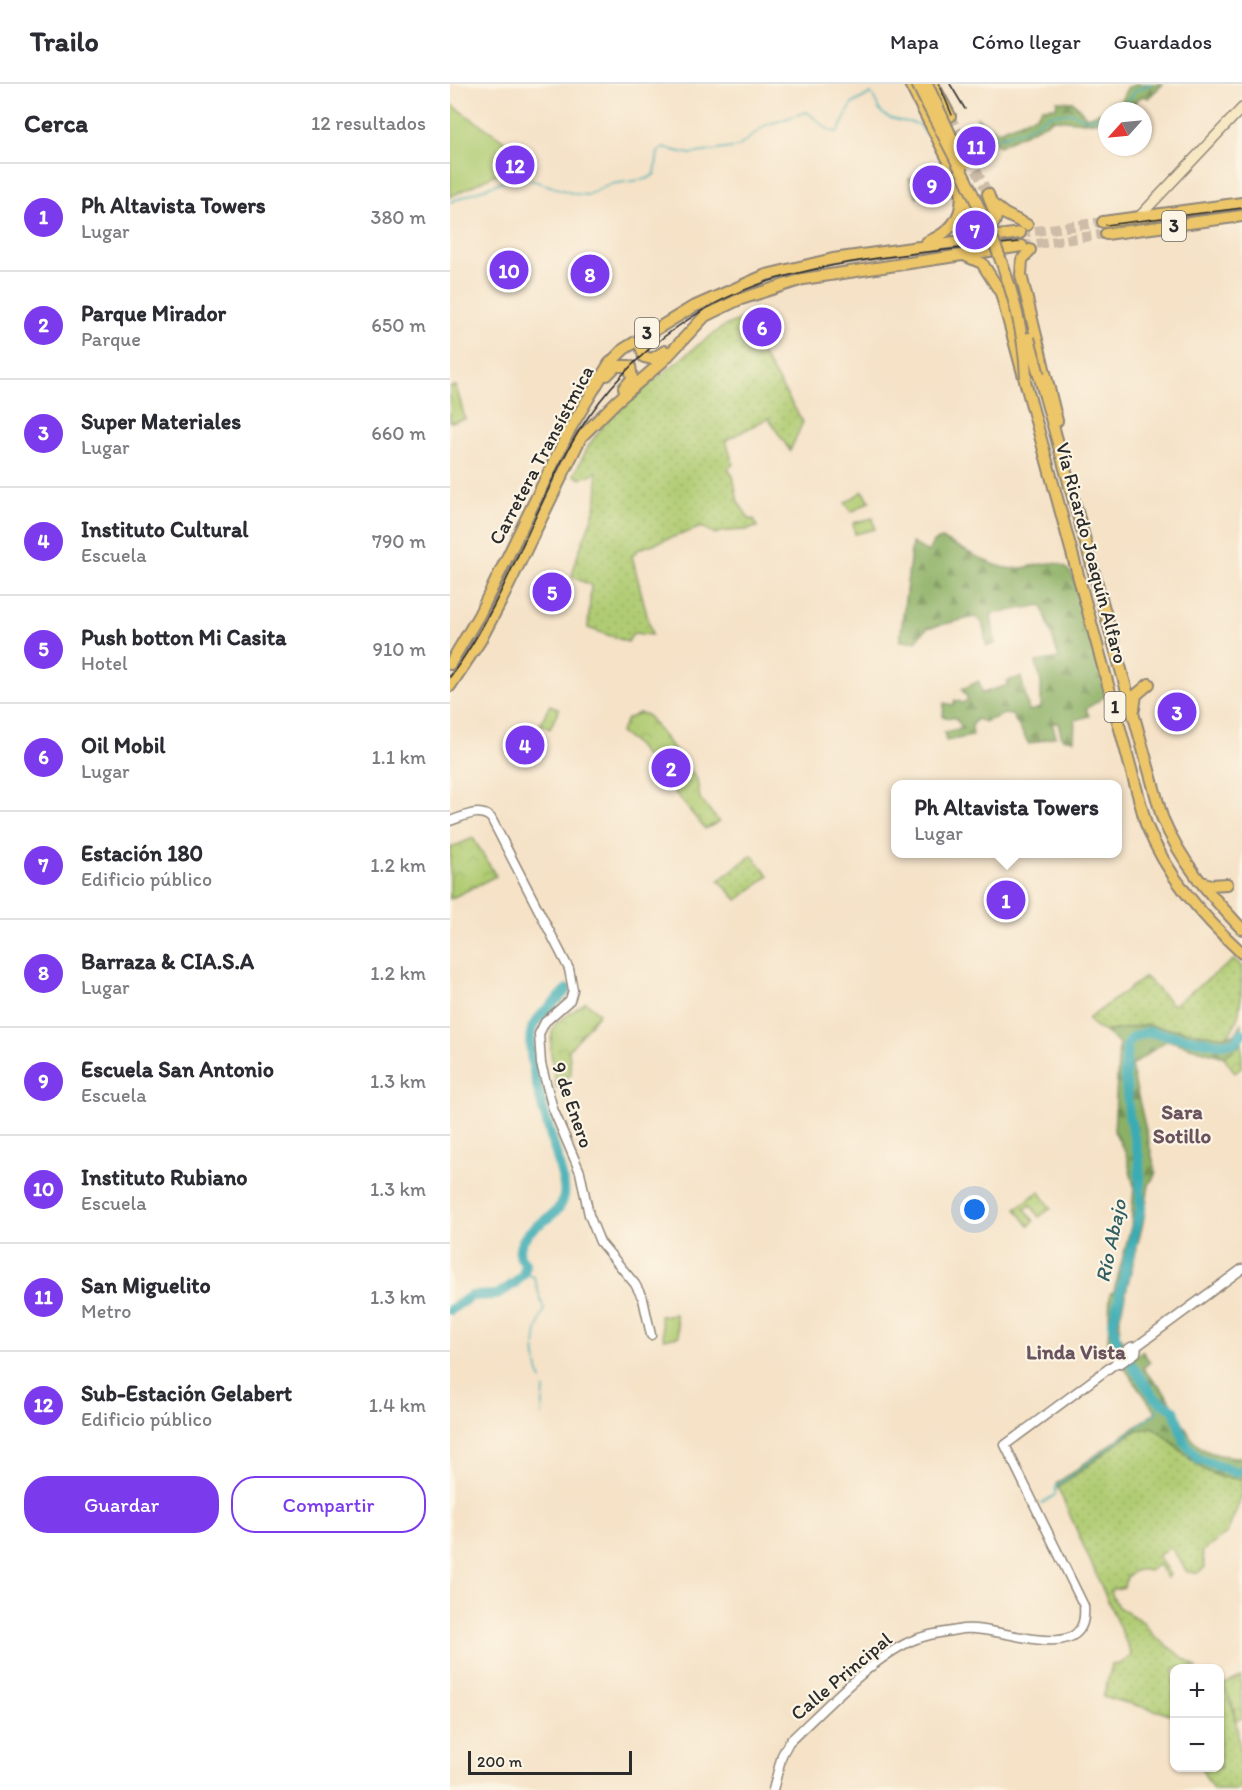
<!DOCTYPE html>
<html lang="es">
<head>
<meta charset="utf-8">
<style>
  body { margin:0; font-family:Itim,sans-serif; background:#f7f7f7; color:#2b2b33 }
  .controls { position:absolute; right:18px; bottom:18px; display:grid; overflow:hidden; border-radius:12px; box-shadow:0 2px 4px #0004 }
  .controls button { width:54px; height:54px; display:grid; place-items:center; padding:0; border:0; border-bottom:2px solid #e1e1e2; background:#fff; color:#2b2b33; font:30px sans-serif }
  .compass { position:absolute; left:648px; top:18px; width:54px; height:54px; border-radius:50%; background:#fff; box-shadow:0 2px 4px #0004; rotate:243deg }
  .scale { position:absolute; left:18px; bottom:15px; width:164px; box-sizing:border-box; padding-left:6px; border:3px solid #2b2b2b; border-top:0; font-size:16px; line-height:21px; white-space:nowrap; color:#2b2b2b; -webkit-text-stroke:4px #fcf5e5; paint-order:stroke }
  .you { position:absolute; left:525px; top:1126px; width:21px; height:21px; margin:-15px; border:4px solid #fff; border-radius:50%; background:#1a73e8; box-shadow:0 0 0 9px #1a73e833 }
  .badge { display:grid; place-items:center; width:39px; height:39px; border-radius:50%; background:#7c3aed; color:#fff; font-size:20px; font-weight:700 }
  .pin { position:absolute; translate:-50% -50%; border:3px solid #fff; box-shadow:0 2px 6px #0006 }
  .popup { position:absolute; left:441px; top:696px; width:231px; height:78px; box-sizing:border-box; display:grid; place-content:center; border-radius:12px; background:#fff; filter:drop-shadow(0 2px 4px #0005); font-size:20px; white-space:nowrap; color:#7c7c81 }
  .popup b { font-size:22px; color:#2b2b33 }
  .popup::after { content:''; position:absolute; left:50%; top:100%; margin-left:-12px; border:12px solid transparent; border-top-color:#fff }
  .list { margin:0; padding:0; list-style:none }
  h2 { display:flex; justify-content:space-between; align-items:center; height:78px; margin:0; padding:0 24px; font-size:26px }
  h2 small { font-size:20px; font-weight:400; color:#7c7c81 }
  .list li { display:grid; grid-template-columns:39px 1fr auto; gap:18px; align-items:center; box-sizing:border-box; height:108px; padding:0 24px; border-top:2px solid #e1e1e2 }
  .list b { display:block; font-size:22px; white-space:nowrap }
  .list p { margin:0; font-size:20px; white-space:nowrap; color:#7c7c81 }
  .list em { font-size:20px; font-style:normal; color:#7c7c81 }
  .actions { display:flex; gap:12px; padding:18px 24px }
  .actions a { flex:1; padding:14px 0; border:2px solid #7c3aed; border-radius:24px; text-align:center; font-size:21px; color:#7c3aed }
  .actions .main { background:#7c3aed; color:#fff }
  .map { position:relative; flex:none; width:792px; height:1706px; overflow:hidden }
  header { display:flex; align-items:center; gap:36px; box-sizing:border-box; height:84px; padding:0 30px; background:#fff; border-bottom:2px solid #e1e1e2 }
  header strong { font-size:28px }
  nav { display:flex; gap:33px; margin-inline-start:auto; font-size:21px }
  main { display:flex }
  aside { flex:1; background:#fff }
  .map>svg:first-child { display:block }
</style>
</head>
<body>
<header>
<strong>Trailo</strong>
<nav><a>Mapa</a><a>Cómo llegar</a><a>Guardados</a></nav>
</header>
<main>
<aside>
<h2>Cerca<small>12 resultados</small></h2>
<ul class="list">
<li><span class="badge">1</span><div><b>Ph Altavista Towers</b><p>Lugar</p></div><em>380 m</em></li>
<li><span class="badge">2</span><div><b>Parque Mirador</b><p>Parque</p></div><em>650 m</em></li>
<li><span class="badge">3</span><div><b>Super Materiales</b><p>Lugar</p></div><em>660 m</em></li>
<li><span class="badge">4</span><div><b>Instituto Cultural</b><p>Escuela</p></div><em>790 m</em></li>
<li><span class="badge">5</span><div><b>Push botton Mi Casita</b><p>Hotel</p></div><em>910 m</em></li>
<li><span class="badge">6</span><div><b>Oil Mobil</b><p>Lugar</p></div><em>1.1 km</em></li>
<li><span class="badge">7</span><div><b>Estación 180</b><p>Edificio público</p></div><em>1.2 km</em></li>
<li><span class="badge">8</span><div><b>Barraza &amp; CIA.S.A</b><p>Lugar</p></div><em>1.2 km</em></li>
<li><span class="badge">9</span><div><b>Escuela San Antonio</b><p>Escuela</p></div><em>1.3 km</em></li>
<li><span class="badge">10</span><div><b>Instituto Rubiano</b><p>Escuela</p></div><em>1.3 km</em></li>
<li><span class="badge">11</span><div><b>San Miguelito</b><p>Metro</p></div><em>1.3 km</em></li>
<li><span class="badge">12</span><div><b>Sub-Estación Gelabert</b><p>Edificio público</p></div><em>1.4 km</em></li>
</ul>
<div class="actions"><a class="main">Guardar</a><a>Compartir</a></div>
</aside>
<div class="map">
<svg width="792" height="1706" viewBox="0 0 792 1706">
  <defs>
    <pattern id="grass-dots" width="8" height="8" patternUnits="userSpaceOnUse" patternTransform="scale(1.5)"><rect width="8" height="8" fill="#b0cc73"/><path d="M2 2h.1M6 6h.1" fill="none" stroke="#98af64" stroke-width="1.8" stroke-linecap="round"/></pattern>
    <pattern id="forest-firs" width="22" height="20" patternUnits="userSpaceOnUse" patternTransform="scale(1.5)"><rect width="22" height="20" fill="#8cb065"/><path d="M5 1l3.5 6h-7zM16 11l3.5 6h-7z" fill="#738f53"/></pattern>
    <pattern id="park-crowns" width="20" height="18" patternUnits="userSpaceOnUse" patternTransform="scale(1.5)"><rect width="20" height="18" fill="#b0cc73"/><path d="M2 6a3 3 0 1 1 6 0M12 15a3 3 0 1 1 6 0" fill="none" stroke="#98af64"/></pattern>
  </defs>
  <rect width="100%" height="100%" fill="#fcf5e5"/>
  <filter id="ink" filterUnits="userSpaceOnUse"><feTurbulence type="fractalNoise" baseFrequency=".0167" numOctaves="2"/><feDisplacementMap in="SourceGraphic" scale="12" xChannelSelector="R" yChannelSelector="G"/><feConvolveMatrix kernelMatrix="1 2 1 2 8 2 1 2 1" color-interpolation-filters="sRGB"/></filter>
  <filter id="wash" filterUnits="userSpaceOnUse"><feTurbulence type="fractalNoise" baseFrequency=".008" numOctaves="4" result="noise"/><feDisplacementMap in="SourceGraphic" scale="24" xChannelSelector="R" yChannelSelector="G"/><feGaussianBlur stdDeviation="1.35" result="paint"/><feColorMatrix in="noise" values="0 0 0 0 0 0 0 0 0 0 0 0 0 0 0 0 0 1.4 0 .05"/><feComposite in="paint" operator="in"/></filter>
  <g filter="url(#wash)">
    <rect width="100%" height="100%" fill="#f5e2c7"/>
    <path fill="url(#grass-dots)" stroke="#6e7c4f" stroke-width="1.5" d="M295 233 307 262 353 338 340 367 318 334 276 356 283 380 278 385 283 392 288 418 300 436 304 435 307 443C293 449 279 444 265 450L252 443 189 465 182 472 202 551 183 549 178 558 138 544 141 501 122 493C127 458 155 425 146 388L131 395 124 391 139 361 160 332 248 261 273 243Z
      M302 771 319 792 287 816 269 796Z
      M785 875 792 883C792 907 792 943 774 953L696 941 655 948 644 943 638 935 695 893 723 921Z
      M589 1107 601 1124 589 1133 581 1121 575 1125 584 1137 579 1142 566 1125Z
      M702 1343C726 1357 742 1383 768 1392 775 1394 784 1394 792 1395V1412L777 1449 752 1468 755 1483 748 1489 737 1488 721 1463 708 1472 720 1491 717 1494 708 1480 699 1487C685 1483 676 1490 674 1503L660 1506 668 1523 693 1538 704 1552 747 1584H724V1631L653 1613 662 1581 670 1580 681 1572 679 1565 608 1404 683 1348Z
      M770 1595C788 1623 792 1672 792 1706H763L751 1684H770Z"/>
    <path fill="url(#forest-firs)" stroke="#5c6e48" stroke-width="1.5" d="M686 0H713L698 14 694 12 687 15 681 27H657V36L635 38 605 35 549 62 536 54 527 34 548 47 586 32 592 24 606 23 607 17 623 18 637 33 668 22 677 4Z
      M492 455C514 464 533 479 556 484 581 490 612 461 625 498L657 611 636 625 639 632 625 636 624 656 612 654 608 639H602L606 652 579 660 562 631 554 630 535 638 526 635 522 642 523 652 496 657 494 648 513 644 505 634 493 633 494 619 503 621 505 616 513 619 518 615 512 605 529 597 532 609 558 601 557 597 571 593 579 627 591 624V598L586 578 609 574 592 521 541 530 545 560 537 562 532 538 525 533 477 544 466 557H450L462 459 478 468 483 458Z
      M792 939V960L774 973 717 956 681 982 706 1089 699 1101 693 1139 670 1232 669 1251 678 1263 666 1272 658 1261 660 1210 664 1207 681 1142 684 1102 676 1070 664 1047 669 960 655 948 695 941 774 953 786 949Z
      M692 1267 700 1278 693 1284C701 1296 711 1301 719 1315 744 1353 738 1372 792 1373V1395C784 1394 775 1394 768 1392 742 1383 726 1357 702 1343L683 1348 608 1404 607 1399 706 1328 673 1282Z"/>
    <path fill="url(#park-crowns)" stroke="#6e7c4f" stroke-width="1.5" d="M189 629 197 631 247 695 250 715 269 738 255 745 186 661 170 649 177 635Z
      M23 754 46 792 0 815V764Z
      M136 918 149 929 119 966 121 990 106 1004C104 982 96 961 105 940Z
      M792 960V983L785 989 774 973Z
      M791 1593 792 1634 786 1637 782 1619 773 1601Z"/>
    <path fill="#b0cc73" stroke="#6e7c4f" stroke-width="1.5" d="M0 20 52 55 71 71 54 78 48 89 0 113Z
      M470 90 479 108 467 114 459 95Z
      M6 302 15 335 0 338V303Z
      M413 407 420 417 402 428 395 419Z
      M423 434 425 445 405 450 403 439Z
      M100 621 109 625 100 645 90 640Z
      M225 1230 229 1252 214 1255 210 1232Z"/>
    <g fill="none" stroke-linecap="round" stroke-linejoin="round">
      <path stroke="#3bacb4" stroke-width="1.5" d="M672 27 685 7 701 0
        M517 42 535 45 546 54 574 46 601 30 623 29 636 35 657 31
        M0 118 51 98 78 95 125 110 137 111 161 100 197 95 205 90 208 68 213 64 240 70 288 63 316 41 357 28 380 47 388 48 402 20 421 9C426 15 426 21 430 27 438 37 456 37 468 40L476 51 482 53
        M74 1189 84 1193 94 1226C83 1250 83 1271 91 1296
        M92 1332 94 1305
        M592 1419 605 1411 606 1402 706 1329 710 1316"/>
      <path stroke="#3bacb4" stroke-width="10" d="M792 949 785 958 770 960 698 948 683 953 677 961 675 988 679 1031 689 1074 691 1123 663 1239 667 1260 704 1313 724 1326 734 1357 748 1375 785 1388 792 1386
        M0 1226 21 1212 47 1211 65 1199 74 1189 75 1179 69 1171C71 1138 109 1139 114 1112 116 1101 111 1090 109 1080 102 1053 71 965 83 942 92 927 107 918 117 905"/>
    </g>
  </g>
  <g filter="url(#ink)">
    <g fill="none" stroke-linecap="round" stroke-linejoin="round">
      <path stroke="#cdbda8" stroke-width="10" stroke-dasharray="10 5" stroke-linecap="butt" d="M500 32 538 110
        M570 149 653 138
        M572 162 656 150"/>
      <g stroke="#908679" stroke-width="11">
        <path id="tertiary" d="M0 737C13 733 29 723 41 734L119 885 123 906 120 916 95 938 89 950 91 980 103 1025 130 1088 139 1131 150 1158 185 1200 193 1215 201 1251
          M666 1279 667 1274 681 1263 687 1262 792 1185
          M323 1706 332 1671 339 1658C372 1627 416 1580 455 1560 472 1551 494 1548 513 1545 548 1540 640 1586 634 1522L555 1361 666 1279H671L686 1269 687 1262"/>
      </g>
      <g stroke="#908679" stroke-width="12">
        <path id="secondary" d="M688 134 792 24"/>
      </g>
      <g stroke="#908679" stroke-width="14">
        <path id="primary" d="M460 0 530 139 535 142 544 139 546 133 538 110
          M483 0 500 32
          M542 120 555 130 577 141
          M653 138 792 119
          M656 150 792 132
          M477 158C500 149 515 132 511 106
          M580 166 572 176 571 191 607 337
          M516 172 532 179 551 209 696 740C716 791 752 832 792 869
          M200 252 191 262 194 273 202 275 215 267
          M157 291 166 282H180L182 295 174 304
          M589 291 712 733C731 778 759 810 792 845
          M0 580 29 531 120 345 159 280 174 265 241 224 316 191 383 175 570 149
          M0 602 30 557 50 519 131 353 166 318 212 278 255 232 288 216 353 195 572 162
          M684 625 686 611 699 600
          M749 797 760 801 777 800"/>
      </g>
      <use href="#tertiary" stroke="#fff" stroke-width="8"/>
      <use href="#secondary" stroke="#f7e8c3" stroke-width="9"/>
      <use href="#primary" stroke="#ecc669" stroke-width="10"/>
      <path stroke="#2b2b2b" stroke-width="1.5" d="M489 0 502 31
        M500 0 515 25
        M656 141 792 124
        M0 593C48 529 75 450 111 379 154 293 232 222 326 195 404 172 488 168 569 158"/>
      <g stroke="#908679" stroke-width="14" stroke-linecap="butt">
        <path id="primary-bridge" d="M467 0C512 90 573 191 576 294
          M477 0 514 80
          M579 254 589 291"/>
      </g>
      <use href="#primary-bridge" stroke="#ecc669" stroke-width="10"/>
    </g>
  </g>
  <g text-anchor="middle" stroke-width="4.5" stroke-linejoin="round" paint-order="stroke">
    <g fill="#fcf5e5" stroke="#6a6863" stroke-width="1.5">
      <rect x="712" y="127" width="24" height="30" rx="4.5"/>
      <rect x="185" y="234" width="24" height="30" rx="4.5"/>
      <rect x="654.5" y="608" width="21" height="30" rx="4.5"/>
    </g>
    <g font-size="18" font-weight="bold" fill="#2b2b2b">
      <text x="724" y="148">3</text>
      <text x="197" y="255">3</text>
      <text x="665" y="629">1</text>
    </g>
    <g font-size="20" fill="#2b2b2b" stroke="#fcf5e5">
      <text transform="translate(91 371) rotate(-62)" y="7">Carretera Transístmica</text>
      <text transform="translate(642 469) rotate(75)" y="7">Vía Ricardo Joaquín Alfaro</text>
      <text transform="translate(123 1021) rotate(71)" y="7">9 de Enero</text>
      <text transform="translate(391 1592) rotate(-40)" y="7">Calle Principal</text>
    </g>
    <g font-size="21" font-weight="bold" fill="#6a535e" stroke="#fcf5e5">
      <text x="732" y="1035">Sara<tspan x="732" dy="24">Sotillo</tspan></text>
      <text x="626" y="1275">Linda Vista</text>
    </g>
    <g font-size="21" font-style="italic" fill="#315f62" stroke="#fcf5e5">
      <text transform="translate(661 1157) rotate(-78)" y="7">Río Abajo</text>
    </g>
  </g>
</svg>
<div class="controls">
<button>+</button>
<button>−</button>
</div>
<svg class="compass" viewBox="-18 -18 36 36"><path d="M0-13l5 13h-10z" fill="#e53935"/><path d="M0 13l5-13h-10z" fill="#7c7c81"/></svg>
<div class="scale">200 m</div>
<div class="you"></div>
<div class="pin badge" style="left:556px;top:816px">1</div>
<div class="popup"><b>Ph Altavista Towers</b>Lugar</div>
<div class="pin badge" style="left:221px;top:684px">2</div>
<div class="pin badge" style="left:727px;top:628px">3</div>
<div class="pin badge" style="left:75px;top:661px">4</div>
<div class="pin badge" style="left:102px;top:508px">5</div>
<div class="pin badge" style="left:312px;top:243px">6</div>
<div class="pin badge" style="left:525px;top:146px">7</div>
<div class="pin badge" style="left:140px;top:190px">8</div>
<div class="pin badge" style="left:482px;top:101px">9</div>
<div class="pin badge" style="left:59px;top:186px">10</div>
<div class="pin badge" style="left:526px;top:62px">11</div>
<div class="pin badge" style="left:65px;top:81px">12</div>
</div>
</main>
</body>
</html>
